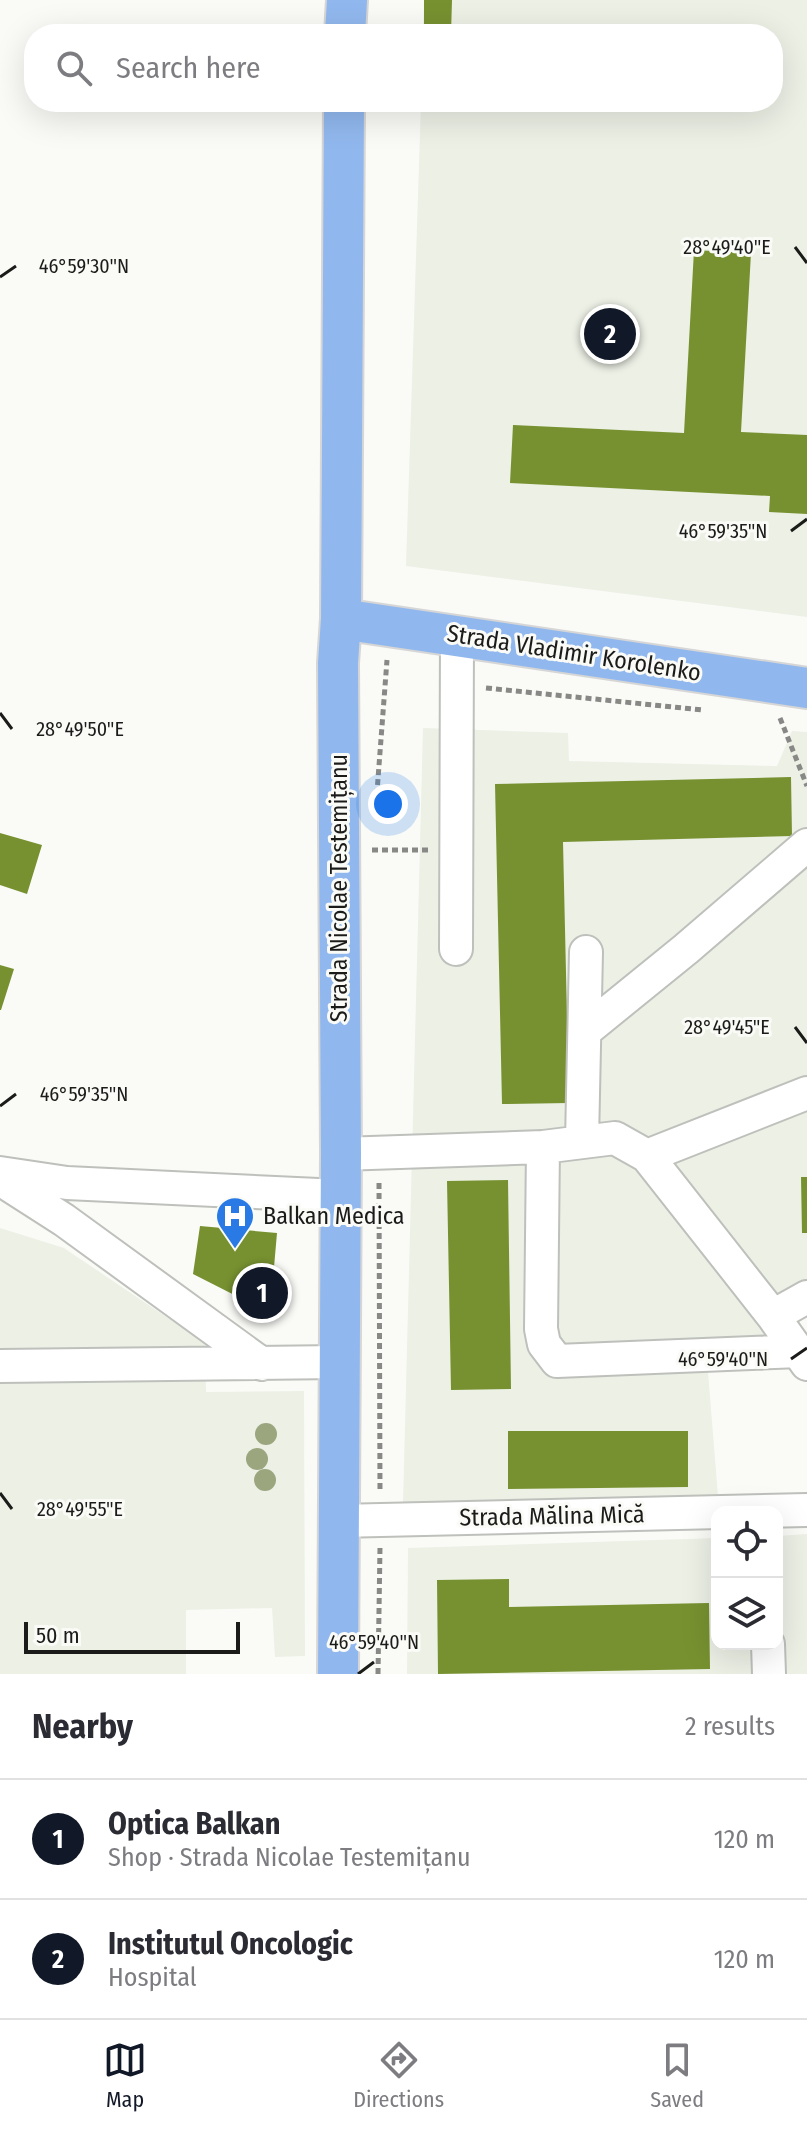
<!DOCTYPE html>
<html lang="en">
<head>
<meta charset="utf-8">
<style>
  body { margin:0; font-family:"Fira Sans Condensed",sans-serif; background:#f7f7f7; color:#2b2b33 }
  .controls { position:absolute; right:24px; bottom:24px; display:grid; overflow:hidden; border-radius:16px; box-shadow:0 8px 32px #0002 }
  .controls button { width:72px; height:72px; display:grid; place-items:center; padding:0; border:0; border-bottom:2px solid #e1e1e2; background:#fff; color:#2b2b33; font:40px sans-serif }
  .scale { position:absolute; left:24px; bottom:20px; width:216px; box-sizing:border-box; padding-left:8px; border:4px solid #1b1c1a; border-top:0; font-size:22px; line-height:28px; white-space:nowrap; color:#1b1c1a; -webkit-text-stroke:6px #fafbf7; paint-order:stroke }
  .you { position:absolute; left:388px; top:804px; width:28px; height:28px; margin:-20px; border:6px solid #fff; border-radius:50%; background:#1a73e8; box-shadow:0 0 0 12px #1a73e833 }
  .badge { display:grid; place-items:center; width:52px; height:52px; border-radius:50%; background:#111827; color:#fff; font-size:26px; font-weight:700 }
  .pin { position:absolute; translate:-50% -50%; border:4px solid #fff; box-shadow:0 2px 8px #0006 }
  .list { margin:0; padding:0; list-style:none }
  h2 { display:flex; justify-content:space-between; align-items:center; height:104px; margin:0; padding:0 32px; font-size:34px }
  h2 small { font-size:26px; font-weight:400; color:#7c7c81 }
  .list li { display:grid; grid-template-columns:52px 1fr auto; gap:24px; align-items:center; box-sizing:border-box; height:120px; padding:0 32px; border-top:2px solid #e1e1e2 }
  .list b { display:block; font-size:30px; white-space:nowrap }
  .list p { margin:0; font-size:26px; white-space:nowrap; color:#7c7c81 }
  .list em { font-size:26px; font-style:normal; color:#7c7c81 }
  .icon { flex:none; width:44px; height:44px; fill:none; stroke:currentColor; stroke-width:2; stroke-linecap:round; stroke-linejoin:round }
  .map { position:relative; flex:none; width:807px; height:1674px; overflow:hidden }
  .search { position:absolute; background:#fff; box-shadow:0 8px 32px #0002; left:24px; right:24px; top:24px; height:88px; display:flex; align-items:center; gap:20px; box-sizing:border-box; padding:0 28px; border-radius:32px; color:#7c7c81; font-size:30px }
  .sheet { height:344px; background:#fff }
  nav { display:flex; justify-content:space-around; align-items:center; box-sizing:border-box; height:112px; border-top:2px solid #e1e1e2; background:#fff; font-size:22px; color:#7c7c81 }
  nav a { display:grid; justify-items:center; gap:4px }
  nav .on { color:#111827 }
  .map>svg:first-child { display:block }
</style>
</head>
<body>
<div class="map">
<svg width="807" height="1674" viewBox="0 0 807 1674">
  <rect width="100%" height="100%" fill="#fafbf7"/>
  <path fill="#ecf0e5" d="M424 0H807V617L406 566 421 102H773V34H423Z
    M423 728 568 733 569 761 777 766 792 731 807 732V1293L775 1339 706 1347 718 1496 403 1503Z
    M0 1228 64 1248 205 1343 206 1392 304 1391 305 1656 275 1657 272 1608 186 1610V1674H0Z
    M807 1534V1674H407L408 1548 717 1538V1644H777V1536Z"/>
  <path fill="#779130" d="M424 0H452L451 34H424Z
    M694 250 751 253 741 432 807 435V514L769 512 770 496 510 483 513 425 684 433Z
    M791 777 792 836 563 842 569 1103 502 1104 495 784Z
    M0 833 42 845 27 894 0 885Z
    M0 965 14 969 1 1010H0Z
    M801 1177H807V1233H802Z
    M508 1180 511 1389 451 1390 447 1181Z
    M200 1226 277 1233 270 1313 193 1274Z
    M508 1431H688V1487L508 1489Z
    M509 1579V1607L709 1603 710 1669 438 1674 437 1580Z"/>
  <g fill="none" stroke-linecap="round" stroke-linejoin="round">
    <g stroke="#bec0bc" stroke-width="36">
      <path id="minor" d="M456 949 457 635
        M585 1031 686 949 807 845
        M582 1141 586 952
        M543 1147 541 1329 544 1344 557 1361 800 1351
        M341 1154 543 1147 615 1138 647 1156 807 1093
        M647 1156 773 1316 807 1364
        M0 1173 67 1183 340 1196
        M0 1179 64 1220 262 1364
        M773 1316 807 1297
        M0 1366 339 1362
        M338 1521 807 1510
        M768 1644 769 1674"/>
    </g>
    <g stroke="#d6d6d6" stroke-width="44">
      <path id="major" d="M345 34 347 0
        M341 619 807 688
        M338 1674 341 1154 338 663 341 619 344 102"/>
    </g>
    <path stroke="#888986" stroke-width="5" stroke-dasharray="6 4" stroke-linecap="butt" d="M486 688 703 710
      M780 718 807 786
      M376 805 387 660
      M372 850H428
      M379 1183 380 1493
      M378 1674 380 1547"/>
    <use href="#minor" stroke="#fff" stroke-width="32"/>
    <use href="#major" stroke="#91b8ee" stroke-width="40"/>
  </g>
  <g fill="#9ba67f">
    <circle cx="266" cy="1434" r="11"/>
    <circle cx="257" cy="1459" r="11"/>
    <circle cx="265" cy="1480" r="11"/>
  </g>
  <path fill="none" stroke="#1b1c1a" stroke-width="3" d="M795 247 807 263M0 277 16 266M791 531 807 519M0 713 12 729M795 1027 807 1043M0 1106 16 1094M791 1359 807 1348M0 1493 12 1509M358 1674 374 1662"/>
  <defs>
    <g id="hospital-pin" transform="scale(2)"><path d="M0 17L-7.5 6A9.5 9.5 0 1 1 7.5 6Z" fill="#297ae5" stroke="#fafbf7"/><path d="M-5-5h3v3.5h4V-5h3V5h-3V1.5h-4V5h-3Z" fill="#fff"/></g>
  </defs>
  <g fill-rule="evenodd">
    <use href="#hospital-pin" x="235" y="1216"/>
  </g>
  <g text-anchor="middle" stroke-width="6" stroke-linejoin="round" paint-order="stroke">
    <g font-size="24" fill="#1b1c1a" stroke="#fafbf7">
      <text transform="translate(574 653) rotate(9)" y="8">Strada Vladimir Korolenko</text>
      <text transform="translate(339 888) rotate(-90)" y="8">Strada Nicolae Testemițanu</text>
      <text transform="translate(552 1516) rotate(-1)" y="8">Strada Mălina Mică</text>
    </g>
    <g font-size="24" fill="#1b1c1a" stroke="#fafbf7" text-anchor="start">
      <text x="263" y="1224">Balkan Medica</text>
    </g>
  </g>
  <g font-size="20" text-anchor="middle" fill="#1b1c1a" stroke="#fafbf7" stroke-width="6" stroke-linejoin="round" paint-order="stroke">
    <text x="727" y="254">28°49'40"E</text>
    <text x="84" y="273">46°59'30"N</text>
    <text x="723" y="538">46°59'35"N</text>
    <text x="80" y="736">28°49'50"E</text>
    <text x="727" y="1034">28°49'45"E</text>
    <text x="84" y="1101">46°59'35"N</text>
    <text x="723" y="1366">46°59'40"N</text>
    <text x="80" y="1516">28°49'55"E</text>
    <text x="374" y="1649">46°59'40"N</text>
  </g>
</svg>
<div class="controls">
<button><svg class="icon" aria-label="locate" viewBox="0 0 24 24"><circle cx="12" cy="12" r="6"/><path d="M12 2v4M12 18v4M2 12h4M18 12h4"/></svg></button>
<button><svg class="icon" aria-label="layers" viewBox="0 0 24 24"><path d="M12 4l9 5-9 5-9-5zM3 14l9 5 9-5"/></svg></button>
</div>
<div class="scale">50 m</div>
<div class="you"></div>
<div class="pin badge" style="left:262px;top:1293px">1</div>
<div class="pin badge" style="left:610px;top:334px">2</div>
<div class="search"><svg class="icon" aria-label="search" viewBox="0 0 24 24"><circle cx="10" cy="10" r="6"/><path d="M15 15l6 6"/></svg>Search here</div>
</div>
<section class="sheet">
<h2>Nearby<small>2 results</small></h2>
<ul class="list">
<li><span class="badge">1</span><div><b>Optica Balkan</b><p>Shop · Strada Nicolae Testemițanu</p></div><em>120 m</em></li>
<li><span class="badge">2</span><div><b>Institutul Oncologic</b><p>Hospital</p></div><em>120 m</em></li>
</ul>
</section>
<nav>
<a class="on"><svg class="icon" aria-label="map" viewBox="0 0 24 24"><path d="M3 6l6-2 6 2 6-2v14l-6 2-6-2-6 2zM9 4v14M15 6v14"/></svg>Map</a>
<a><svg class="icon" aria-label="directions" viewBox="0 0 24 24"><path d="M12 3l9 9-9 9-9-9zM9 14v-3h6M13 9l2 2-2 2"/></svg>Directions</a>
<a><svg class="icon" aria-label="saved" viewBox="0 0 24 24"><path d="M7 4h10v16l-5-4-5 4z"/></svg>Saved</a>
</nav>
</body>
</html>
